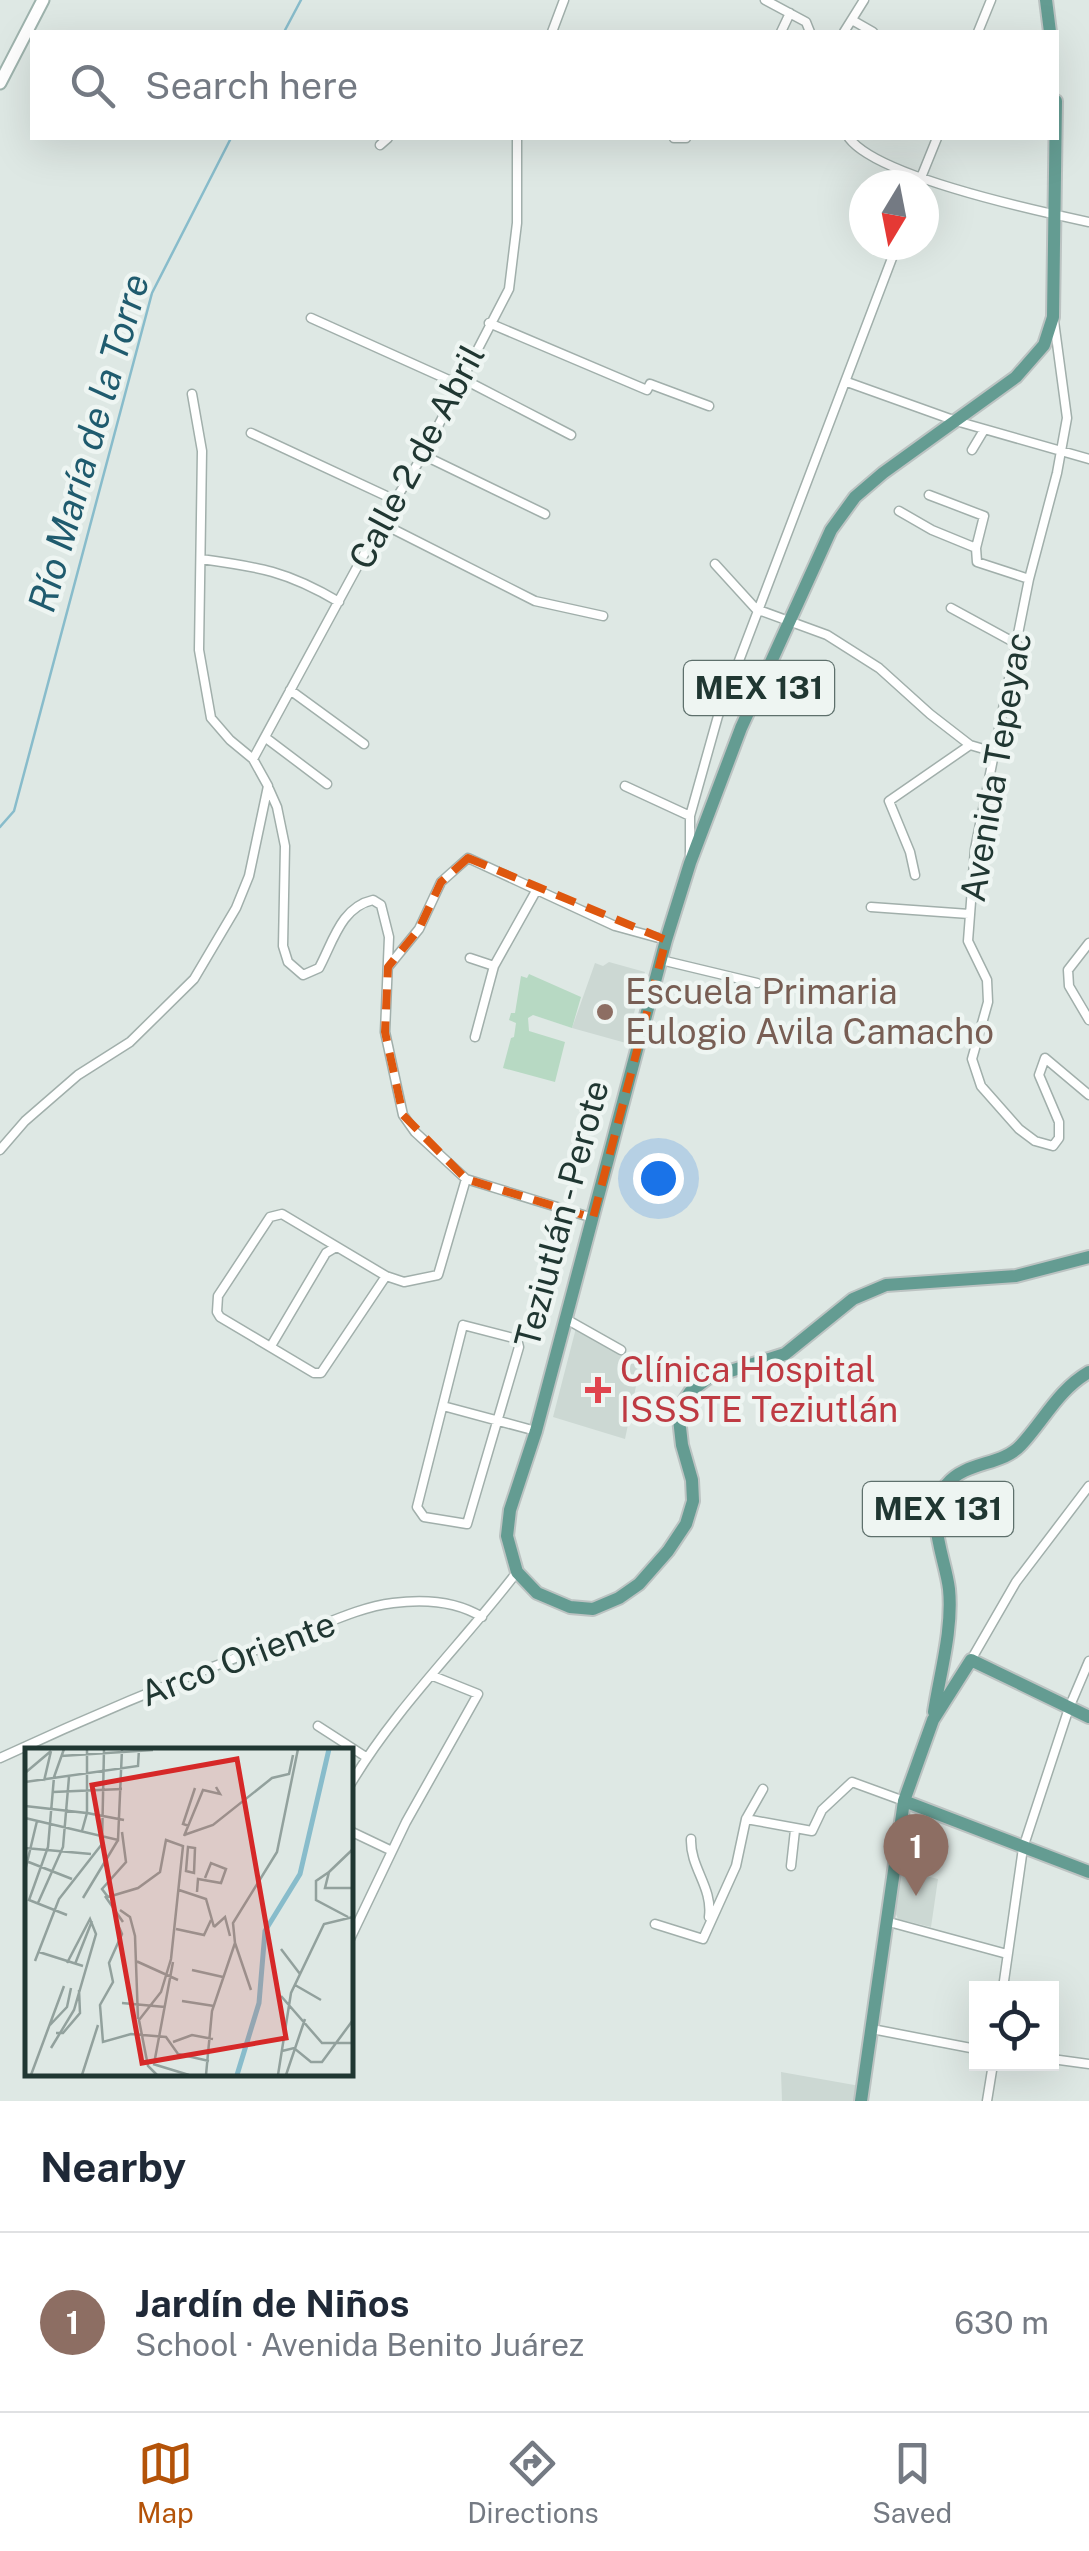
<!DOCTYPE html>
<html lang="en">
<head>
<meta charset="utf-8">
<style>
  body { margin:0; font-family:"Public Sans",sans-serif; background:#f6f6f7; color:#1f2937 }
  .controls { position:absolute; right:30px; bottom:30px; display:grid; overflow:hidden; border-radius:0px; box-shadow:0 10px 40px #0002 }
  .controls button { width:90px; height:90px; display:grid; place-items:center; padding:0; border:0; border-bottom:2px solid #e0e1e3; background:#fff; color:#1f2937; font:50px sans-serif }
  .compass { position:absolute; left:849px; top:170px; width:90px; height:90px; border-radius:50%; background:#fff; box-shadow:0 10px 40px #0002; rotate:190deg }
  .you { position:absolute; left:658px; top:1178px; width:35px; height:35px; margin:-25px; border:8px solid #fff; border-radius:50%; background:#1a73e8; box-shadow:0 0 0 15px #1a73e833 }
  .badge { display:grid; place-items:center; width:65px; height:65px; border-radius:50%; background:#b45309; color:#fff; font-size:32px; font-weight:700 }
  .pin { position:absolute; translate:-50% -82px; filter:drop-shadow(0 2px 5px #0008) }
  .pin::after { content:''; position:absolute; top:52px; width:35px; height:30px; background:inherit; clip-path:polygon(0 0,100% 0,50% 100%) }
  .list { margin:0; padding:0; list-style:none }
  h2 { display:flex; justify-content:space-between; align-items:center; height:130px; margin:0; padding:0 40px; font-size:42px }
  h2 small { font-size:32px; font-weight:400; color:#747a83 }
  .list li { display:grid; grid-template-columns:65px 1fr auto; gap:30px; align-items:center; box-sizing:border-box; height:180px; padding:0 40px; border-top:2px solid #e0e1e3 }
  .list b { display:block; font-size:38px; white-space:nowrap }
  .list p { margin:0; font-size:32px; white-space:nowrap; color:#747a83 }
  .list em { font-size:32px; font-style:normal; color:#747a83 }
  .icon { flex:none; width:55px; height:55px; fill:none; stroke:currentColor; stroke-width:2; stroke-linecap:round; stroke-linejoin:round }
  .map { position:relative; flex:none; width:1089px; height:2101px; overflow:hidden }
  .search { position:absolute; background:#fff; box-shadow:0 10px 40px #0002; left:30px; right:30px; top:30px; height:110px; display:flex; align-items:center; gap:25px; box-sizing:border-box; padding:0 35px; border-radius:0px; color:#747a83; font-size:38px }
  .sheet { height:310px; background:#fff }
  nav { display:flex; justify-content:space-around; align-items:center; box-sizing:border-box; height:140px; border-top:2px solid #e0e1e3; background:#fff; font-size:28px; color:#747a83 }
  nav a { display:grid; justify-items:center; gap:5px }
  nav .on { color:#b45309 }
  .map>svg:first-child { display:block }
</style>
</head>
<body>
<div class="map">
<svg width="1089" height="2101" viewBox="0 0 1089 2101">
  <rect width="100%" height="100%" fill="#dee8e4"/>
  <path fill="#ccd8d3" d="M609 962 645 972 626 1043 572 1028 595 963 603 966Z
    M576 1328 641 1362 625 1439 553 1417Z
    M901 1870 938 1879 931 1927 898 1919 895 1912Z
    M781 2072 860 2086 857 2101H782Z"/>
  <path fill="#b7d9c3" d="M529 974 581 997 572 1028 533 1015 528 1018 529 1031 565 1042 555 1082 503 1068 511 1038 514 1037 516 1023 509 1020 511 1013H515L521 976 527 978Z"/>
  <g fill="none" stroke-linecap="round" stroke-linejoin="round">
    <path stroke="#88bccb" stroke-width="2.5" d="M284 32 301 0
      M0 827 14 811 152 293 231 138"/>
    <g stroke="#a1afab" stroke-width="11">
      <path id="minor" d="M765 0 806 22 810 32
        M852 20 873 32
        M552 32 564 0
        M781 32 790 13
        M844 32 864 0
        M978 32 991 0
        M674 138H686
        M849 138C878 177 1037 211 1089 222
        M380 145 388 138
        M918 185 937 138
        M311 318 460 385
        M1054 321 1067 418 1057 473 1029 579 975 849 968 941 987 980 988 1002 972 1059 981 1086 1019 1129 1035 1141 1053 1146 1059 1138V1122L1039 1075 1045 1058 1089 1095
        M489 323 647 390 650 384 709 406
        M463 379 571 435
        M847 382 956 421 1089 459
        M251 433 395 500
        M972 450 984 430
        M423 455 545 514
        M929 495 984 516 976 548 977 562 1029 579
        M899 511 932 530 976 548
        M381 523 535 601 603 616
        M201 559C259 567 287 571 339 602
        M715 564 756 609 827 635 879 668 930 714 970 745 994 752
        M951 608 1017 644
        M290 690 364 744
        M266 738 327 784
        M253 759 381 523 423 455 509 289 517 223V138
        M625 786 690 816
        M269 789 277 807 285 846 283 946 288 962 303 975 319 968C333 942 341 907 373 900L381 905 389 937 385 1032 403 1115 415 1132 466 1179 593 1218
        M690 854V816L718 716 897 245
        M915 875 910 852 889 801 970 745
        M871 907 969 914
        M1089 943 1068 970 1069 986 1089 1020
        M470 958 494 966
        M661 960 757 983
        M388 967 419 929 441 882 468 858 615 926 666 940
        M475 1037 494 966 536 891
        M0 1150 25 1121 78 1075 130 1042 194 979 236 908 249 876 268 786 253 759 230 740 211 718 199 650 202 451 192 394
        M386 1276 321 1373H314L220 1317 217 1312 218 1296 270 1217 282 1214 386 1276 404 1282 438 1275 466 1179
        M566 1319 621 1350
        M463 1325 517 1339 519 1347 467 1524 424 1517 417 1507Z
        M271 1346 326 1253 336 1247
        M443 1406 536 1431
        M971 1660 1016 1582 1089 1486
        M318 1726 366 1757
        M0 1758C95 1714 193 1673 291 1637 324 1625 359 1607 393 1603 424 1599 456 1601 482 1617
        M350 1785C396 1707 462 1644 517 1572
        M746 1819 812 1831 822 1810 852 1782 904 1801
        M350 1831 392 1851
        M691 1839C690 1868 713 1887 709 1917
        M791 1866 795 1830
        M889 1922 1007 1954
        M655 1924 703 1939 736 1866 746 1819 763 1789
        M350 1939 406 1822 478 1694 433 1676
        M1003 1988 1023 1848 1069 1708 1089 1661
        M872 2029 976 2049
        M1052 2059 1089 2064
        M987 2101 993 2064"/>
    </g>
    <g stroke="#9eb3ad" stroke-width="15">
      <path id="secondary" d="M0 83 43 0"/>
    </g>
    <g stroke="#bcc3c2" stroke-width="16">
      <path id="primary" d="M1046 0 1050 32
        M1056 101 1053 317 1044 345 1016 377 883 473 855 497 831 530 741 728 690 863 666 940 536 1431 510 1510 507 1536 517 1572 537 1593 570 1607 593 1609 619 1598 639 1584 668 1551 686 1524 693 1501 692 1480 682 1445 678 1410 690 1392 708 1378 785 1354 853 1299 886 1285 1016 1276 1089 1257
        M934 1712C940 1673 953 1629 949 1589 945 1556 923 1515 947 1484 966 1461 1002 1466 1021 1445 1045 1419 1058 1390 1089 1372
        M904 1801 1089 1872
        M861 2101 904 1801 933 1720 971 1660 1089 1717"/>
    </g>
    <use href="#minor" stroke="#fff" stroke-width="8"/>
    <use href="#secondary" stroke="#fff" stroke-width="11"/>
    <use href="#primary" stroke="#649c92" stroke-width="12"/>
  </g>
  <path fill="none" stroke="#de570e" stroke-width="8" stroke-dasharray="20 12" stroke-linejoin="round" d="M468 858 666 940 593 1218 466 1179 403 1115 385 1032 388 967 419 929 441 882Z"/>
  <circle fill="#8d6e63" stroke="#eef5f2" stroke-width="4" cx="605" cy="1012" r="10"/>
  <path fill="#e0444e" stroke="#eef5f2" stroke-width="4" d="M593 1375h10v10h10v10h-10v10h-10v-10h-10v-10h10z"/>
  <g text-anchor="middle" stroke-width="9" stroke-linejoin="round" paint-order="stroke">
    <g fill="#eef5f2" stroke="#5e706c" stroke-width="2.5">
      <rect x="684" y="661" width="150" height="54" rx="8"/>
      <rect x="863" y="1482" width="150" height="54" rx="8"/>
    </g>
    <g font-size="32" font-weight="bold" fill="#203732">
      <text x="759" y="699">MEX 131</text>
      <text x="938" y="1520">MEX 131</text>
    </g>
    <g font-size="35" fill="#203732" stroke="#eef5f2">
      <text transform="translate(417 457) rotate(-62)" y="12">Calle 2 de Abril</text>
      <text transform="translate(996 767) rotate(-80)" y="12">Avenida Tepeyac</text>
      <text transform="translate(562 1214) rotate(-75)" y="12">Teziutlán - Perote</text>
      <text transform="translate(238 1659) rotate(-21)" y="12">Arco Oriente</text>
    </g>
    <g font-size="35" fill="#785e54" stroke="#eef5f2" text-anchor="start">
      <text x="625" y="1004">Escuela Primaria<tspan x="625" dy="40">Eulogio Avila Camacho</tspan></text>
    </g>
    <g font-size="35" fill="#be3a42" stroke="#eef5f2" text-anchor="start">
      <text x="620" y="1382">Clínica Hospital<tspan x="620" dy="40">ISSSTE Teziutlán</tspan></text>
    </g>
    <g font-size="38" font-style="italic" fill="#1f5b6e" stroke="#eef5f2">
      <text transform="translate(89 443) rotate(-74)" y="13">Río María de la Torre</text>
    </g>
  </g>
  <g transform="translate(25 1748)">
    <rect width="328" height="328" fill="#dee8e4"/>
    <path fill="none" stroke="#88bccb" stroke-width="5" d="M212 327 234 255 240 183 275 126 304 1"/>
    <path fill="none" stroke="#92a19d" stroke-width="2.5" d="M39 1 29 29 23 99 4 152 42 167M36 8 128 2M0 25 26 3M19 33 26 3M0 34 113 18 114 1M28 44 97 41M0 58 62 65V1M0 70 93 92 97 1M164 78 158 76 170 40M57 83 62 65 99 72M97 84 101 114 77 141 83 149 113 140 135 124 141 92 158 98 146 211 136 244 114 272 123 318 132 327M159 87 188 77 247 30 264 26 268 7M159 88 178 42 195 46 191 39M163 99 170 100 169 125 161 123ZM0 100 66 106M328 101 304 124 300 140H328M1 113 47 131M0 123 12 73M304 124 291 133V152L323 169M154 142 181 151 189 179M172 144 173 131 196 135 201 121 186 115 180 130M80 148 98 174M58 150 93 92M13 155 38 99 44 29M95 162 105 169 110 188 113 271M90 170 97 186 84 215 88 234 75 257 78 294 106 286 141 289 153 306 184 313M189 179 200 169 205 188M151 181 179 187 186 172M210 195 226 242M256 201 275 226M14 204 58 218M10 213 34 151 77 96 79 1M111 213 153 232M50 216 67 173M167 222 198 229M270 237 296 252M256 248 297 295H328M157 253 189 258M97 255 140 259M25 277 42 259 46 240M31 285H38L55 265 54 242M148 294 167 287 188 291M26 300 49 262 71 186 65 171 42 215M257 303 269 300 286 314H297L328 272M128 316 164 327M129 316 148 214M6 327 39 238M57 327 73 277M181 327 187 263 210 195 208 175 252 104 273 1M253 327 266 245 299 176 328 169M261 327 280 271"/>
    <path fill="#d62828" fill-opacity="0.15" stroke="#d62828" stroke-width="5" d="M212 11 261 290 117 315 67 37Z"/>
    <rect width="328" height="328" fill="none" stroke="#203732" stroke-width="5"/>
  </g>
</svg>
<div class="controls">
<button><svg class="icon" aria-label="locate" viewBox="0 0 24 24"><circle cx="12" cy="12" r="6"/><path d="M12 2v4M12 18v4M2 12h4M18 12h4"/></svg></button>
</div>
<svg class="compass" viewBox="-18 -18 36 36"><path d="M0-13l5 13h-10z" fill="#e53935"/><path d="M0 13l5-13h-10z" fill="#747a83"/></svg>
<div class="you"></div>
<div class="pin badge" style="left:916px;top:1896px;background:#8d6e63">1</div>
<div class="search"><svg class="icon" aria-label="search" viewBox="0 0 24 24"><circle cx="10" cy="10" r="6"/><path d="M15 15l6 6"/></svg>Search here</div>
</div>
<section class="sheet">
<h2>Nearby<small></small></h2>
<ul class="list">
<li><span class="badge" style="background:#8d6e63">1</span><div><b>Jardín de Niños</b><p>School · Avenida Benito Juárez</p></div><em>630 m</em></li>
</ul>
</section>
<nav>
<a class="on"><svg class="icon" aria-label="map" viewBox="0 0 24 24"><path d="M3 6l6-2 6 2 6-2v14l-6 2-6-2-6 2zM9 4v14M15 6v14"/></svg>Map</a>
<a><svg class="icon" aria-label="directions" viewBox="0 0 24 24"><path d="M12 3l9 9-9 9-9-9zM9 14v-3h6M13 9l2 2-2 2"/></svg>Directions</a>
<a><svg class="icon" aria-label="saved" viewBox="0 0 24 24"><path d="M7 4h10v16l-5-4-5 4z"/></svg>Saved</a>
</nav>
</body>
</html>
